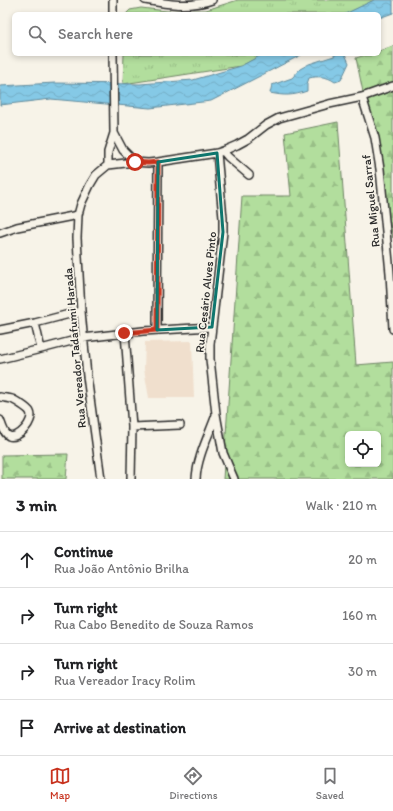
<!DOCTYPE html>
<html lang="en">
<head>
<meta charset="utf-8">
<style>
  body { margin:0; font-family:Itim,sans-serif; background:#f6f6f6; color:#202124 }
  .controls { position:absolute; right:12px; bottom:12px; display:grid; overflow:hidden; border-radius:6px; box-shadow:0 2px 6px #0003 }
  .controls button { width:36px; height:36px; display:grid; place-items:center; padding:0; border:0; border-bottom:1px solid #e0e0e0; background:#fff; color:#202124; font:20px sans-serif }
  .stop { position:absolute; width:12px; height:12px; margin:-9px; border:3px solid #c8321e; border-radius:50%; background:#fff }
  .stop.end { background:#c8321e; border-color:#fff; box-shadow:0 1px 4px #0008 }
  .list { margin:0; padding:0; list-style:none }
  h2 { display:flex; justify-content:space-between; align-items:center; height:52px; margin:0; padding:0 16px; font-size:17px }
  h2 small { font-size:13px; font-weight:400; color:#757577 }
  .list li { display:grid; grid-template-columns:26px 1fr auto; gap:12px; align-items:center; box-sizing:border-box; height:56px; padding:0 16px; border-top:1px solid #e0e0e0 }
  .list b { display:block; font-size:15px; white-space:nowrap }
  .list p { margin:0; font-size:13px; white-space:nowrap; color:#757577 }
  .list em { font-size:13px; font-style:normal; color:#757577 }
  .icon { flex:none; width:22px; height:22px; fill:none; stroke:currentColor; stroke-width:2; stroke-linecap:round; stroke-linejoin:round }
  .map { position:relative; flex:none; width:393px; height:479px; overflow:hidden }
  .search { position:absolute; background:#fff; box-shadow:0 2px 6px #0003; left:12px; right:12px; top:12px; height:44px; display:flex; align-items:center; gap:10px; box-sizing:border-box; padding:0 14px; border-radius:6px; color:#757577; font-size:15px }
  .sheet { height:276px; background:#fff }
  nav { display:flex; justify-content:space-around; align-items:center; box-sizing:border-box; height:56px; border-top:1px solid #e0e0e0; background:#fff; font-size:11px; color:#757577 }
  nav a { display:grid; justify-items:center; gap:2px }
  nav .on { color:#c8321e }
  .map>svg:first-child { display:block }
</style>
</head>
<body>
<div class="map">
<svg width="393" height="479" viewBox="0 0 393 479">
  <defs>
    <pattern id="grass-tufts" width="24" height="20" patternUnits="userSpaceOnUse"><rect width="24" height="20" fill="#b2de9d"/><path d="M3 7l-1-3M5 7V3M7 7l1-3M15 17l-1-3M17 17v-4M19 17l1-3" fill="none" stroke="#99bf87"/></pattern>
    <pattern id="forest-firs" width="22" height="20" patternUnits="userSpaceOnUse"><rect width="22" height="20" fill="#b2de9d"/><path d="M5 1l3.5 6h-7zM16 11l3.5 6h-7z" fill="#99bf87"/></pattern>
    <pattern id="water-waves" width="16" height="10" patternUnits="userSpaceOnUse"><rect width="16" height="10" fill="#85c9e6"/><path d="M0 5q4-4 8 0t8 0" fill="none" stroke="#73adc5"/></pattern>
  </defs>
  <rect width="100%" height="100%" fill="#f7f3e8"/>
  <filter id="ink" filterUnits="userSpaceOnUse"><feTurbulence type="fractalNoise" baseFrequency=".025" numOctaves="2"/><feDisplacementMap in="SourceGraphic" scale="8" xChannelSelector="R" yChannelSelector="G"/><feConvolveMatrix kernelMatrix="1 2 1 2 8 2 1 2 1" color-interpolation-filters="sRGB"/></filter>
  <g filter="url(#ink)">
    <path fill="#f0dfcd" d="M192 341 194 398H149L144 369 145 342Z"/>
    <path fill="url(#grass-tufts)" stroke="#6e8464" d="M238 0H375L346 14H126L130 10 141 8 167 11 206 10Z
      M124 54H265L241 66 123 84Z"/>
    <path fill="url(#forest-firs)" stroke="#6e8464" fill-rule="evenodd" d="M393 46V238L356 58 369 54H379V51Z
      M338 122 356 365 393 362V479H223L242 196H291L285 133ZM348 434H378V464H348Z
      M68 454 66 479H2V455Z"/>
    <path fill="url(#water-waves)" stroke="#618a9b" d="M374 0H393V13L379 18V14H345Z
      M263 54H303L211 101 150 108 51 99 0 105V86L55 83 140 84 193 80 241 66Z
      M335 54H345L349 63 341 80 335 82C327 76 318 76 309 78L307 84V91C293 96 284 96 270 93L272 85 292 78 300 69 309 64 334 56Z"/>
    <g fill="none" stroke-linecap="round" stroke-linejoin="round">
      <g stroke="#2b2b2b" stroke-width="10">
        <path id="minor" d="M145 0C167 4 190 8 212 0
          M113 14V0
          M362 97 375 138 380 169 390 273 393 329
          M114 133 123 150 135 162
          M223 151 228 157 249 175
          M217 153 223 218V232L210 344V359L216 414 223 453 234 479
          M108 165V152L114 133 113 54
          M0 233 17 227 78 215
          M35 323 41 349
          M0 330 35 323 81 311
          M157 330 158 162
          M125 333 132 427 131 479
          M0 359 41 349 83 338 143 331 212 327
          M0 397C4 398 8 398 12 399 16 401 28 408 30 412 35 421 18 440 9 436 4 434 2 425 0 420
          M132 427 180 425
          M101 479 87 376 81 311 77 238 78 215 81 204 90 185 96 175 108 165 135 162 148 163 158 162 217 153 223 151 237 145 248 139 266 125 279 118 329 104 362 97 393 86
          M196 479C197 457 209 435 216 415"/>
      </g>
      <use href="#minor" stroke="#f7f3e8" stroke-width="7"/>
    </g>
  </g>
  <g fill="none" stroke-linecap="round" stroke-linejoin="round" filter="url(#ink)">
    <path stroke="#c8321e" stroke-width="5" d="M124 333 157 330 158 162 148 163 135 162"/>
  </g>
  <path fill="none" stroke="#0f766e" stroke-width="3" stroke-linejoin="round" d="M217 153 223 232 212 327 157 330 158 162Z"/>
  <g text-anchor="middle" stroke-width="3.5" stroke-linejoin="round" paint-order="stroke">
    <g font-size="12" fill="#2b2b2b" stroke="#f7f3e8">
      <text transform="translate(371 201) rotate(-96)" y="4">Rua Miguel Sarraf</text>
      <text transform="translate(206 292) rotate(-84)" y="4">Rua Cesário Alves Pinto</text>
      <text transform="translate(75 348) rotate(-95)" y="4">Rua Vereador Tadafumi Harada</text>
    </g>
  </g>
</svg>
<div class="controls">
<button><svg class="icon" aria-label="locate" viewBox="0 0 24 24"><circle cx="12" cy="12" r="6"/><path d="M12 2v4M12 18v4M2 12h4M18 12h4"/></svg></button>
</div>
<div class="stop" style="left:135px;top:162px"></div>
<div class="stop end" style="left:124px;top:333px"></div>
<div class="search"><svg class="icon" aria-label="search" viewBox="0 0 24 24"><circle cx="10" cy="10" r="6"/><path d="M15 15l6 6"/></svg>Search here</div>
</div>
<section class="sheet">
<h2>3 min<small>Walk · 210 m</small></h2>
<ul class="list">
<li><svg class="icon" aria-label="ahead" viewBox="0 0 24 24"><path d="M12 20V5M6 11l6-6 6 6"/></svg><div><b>Continue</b><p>Rua João Antônio Brilha</p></div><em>20 m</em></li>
<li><svg class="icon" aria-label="right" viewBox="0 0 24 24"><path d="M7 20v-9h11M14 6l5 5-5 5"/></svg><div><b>Turn right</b><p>Rua Cabo Benedito de Souza Ramos</p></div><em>160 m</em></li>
<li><svg class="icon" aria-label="right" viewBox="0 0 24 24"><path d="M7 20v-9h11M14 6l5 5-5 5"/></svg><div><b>Turn right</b><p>Rua Vereador Iracy Rolim</p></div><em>30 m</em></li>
<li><svg class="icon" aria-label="arrive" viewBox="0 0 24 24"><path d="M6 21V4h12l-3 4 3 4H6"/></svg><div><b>Arrive at destination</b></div></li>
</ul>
</section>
<nav>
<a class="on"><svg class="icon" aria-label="map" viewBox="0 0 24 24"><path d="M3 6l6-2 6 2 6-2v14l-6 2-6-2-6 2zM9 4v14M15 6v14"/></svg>Map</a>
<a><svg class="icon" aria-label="directions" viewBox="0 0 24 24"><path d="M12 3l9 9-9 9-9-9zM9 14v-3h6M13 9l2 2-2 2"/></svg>Directions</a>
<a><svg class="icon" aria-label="saved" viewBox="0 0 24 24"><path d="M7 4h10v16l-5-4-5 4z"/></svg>Saved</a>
</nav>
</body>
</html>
